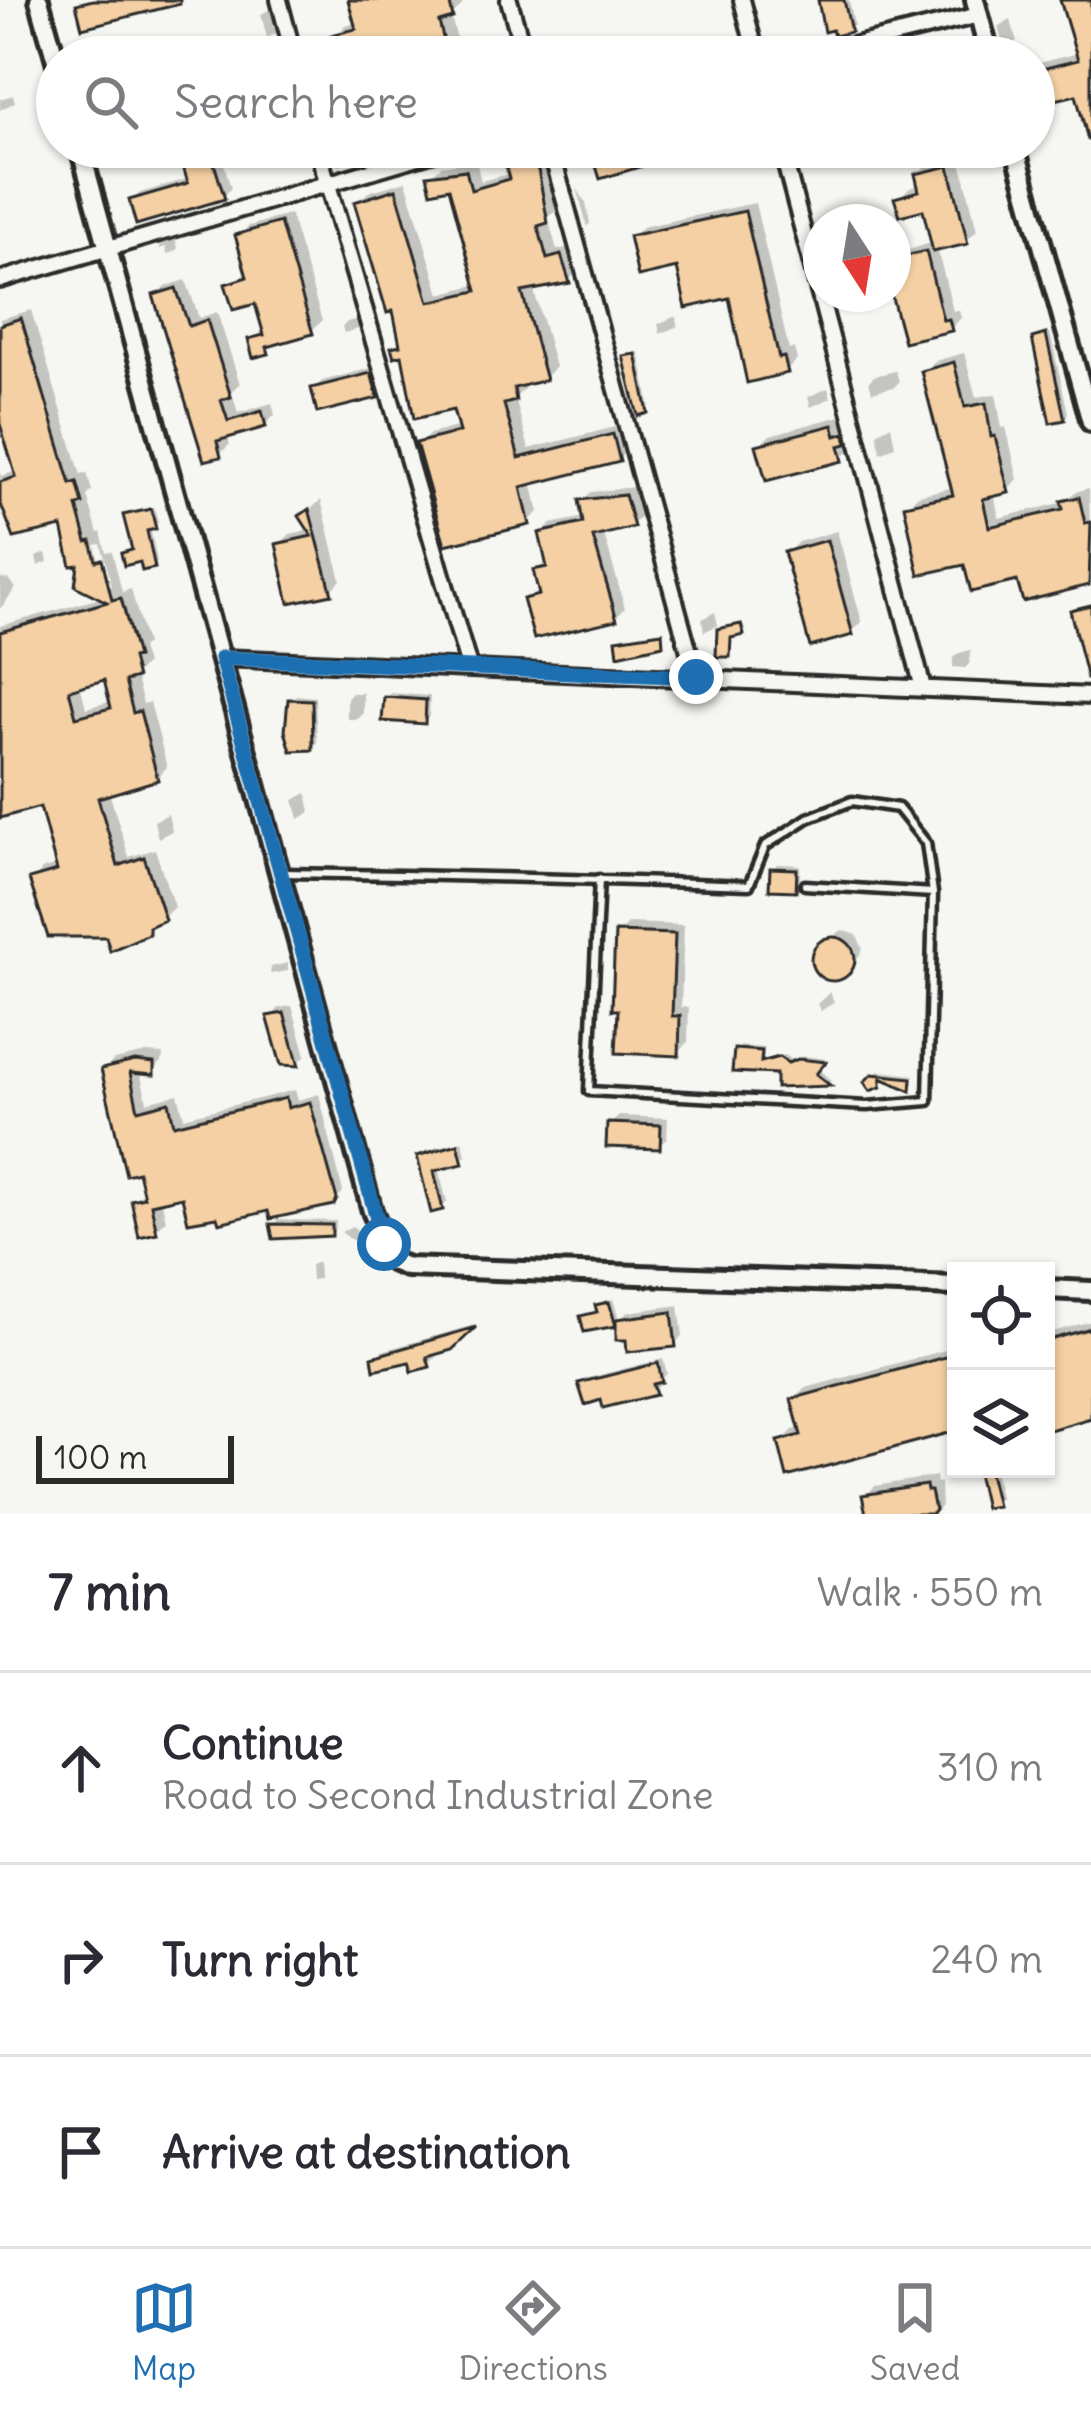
<!DOCTYPE html>
<html lang="en">
<head>
<meta charset="utf-8">
<style>
  body { margin:0; font-family:Delius,sans-serif; background:#f2f2f3; color:#2b2b33 }
  .controls { position:absolute; right:36px; bottom:36px; display:grid; overflow:hidden; border-radius:0px; box-shadow:0 3px 9px #0004 }
  .controls button { width:108px; height:108px; display:grid; place-items:center; padding:0; border:0; border-bottom:3px solid #e1e1e2; background:#fff; color:#2b2b33; font:60px sans-serif }
  .compass { position:absolute; left:803px; top:204px; width:108px; height:108px; border-radius:50%; background:#fff; box-shadow:0 3px 9px #0004; rotate:168deg }
  .scale { position:absolute; left:36px; bottom:30px; width:198px; box-sizing:border-box; padding-left:12px; border:6px solid #2b2b2b; border-top:0; font-size:33px; line-height:42px; white-space:nowrap; color:#2b2b2b; -webkit-text-stroke:9px #f6f6f2; paint-order:stroke }
  .stop { position:absolute; width:36px; height:36px; margin:-27px; border:9px solid #1f6fb2; border-radius:50%; background:#fff }
  .stop.end { background:#1f6fb2; border-color:#fff; box-shadow:0 3px 12px #0008 }
  .list { margin:0; padding:0; list-style:none }
  h2 { display:flex; justify-content:space-between; align-items:center; height:156px; margin:0; padding:0 48px; font-size:51px }
  h2 small { font-size:39px; font-weight:400; color:#7c7c81 }
  .list li { display:grid; grid-template-columns:78px 1fr auto; gap:36px; align-items:center; box-sizing:border-box; height:192px; padding:0 48px; border-top:3px solid #e1e1e2 }
  .list b { display:block; font-size:45px; white-space:nowrap }
  .list p { margin:0; font-size:39px; white-space:nowrap; color:#7c7c81 }
  .list em { font-size:39px; font-style:normal; color:#7c7c81 }
  .icon { flex:none; width:66px; height:66px; fill:none; stroke:currentColor; stroke-width:2; stroke-linecap:round; stroke-linejoin:round }
  .map { position:relative; flex:none; width:1091px; height:1514px; overflow:hidden }
  .search { position:absolute; background:#fff; box-shadow:0 3px 9px #0004; left:36px; right:36px; top:36px; height:132px; display:flex; align-items:center; gap:30px; box-sizing:border-box; padding:0 42px; border-radius:66px; color:#7c7c81; font-size:45px }
  .sheet { height:732px; background:#fff }
  nav { display:flex; justify-content:space-around; align-items:center; box-sizing:border-box; height:168px; border-top:3px solid #e1e1e2; background:#fff; font-size:33px; color:#7c7c81 }
  nav a { display:grid; justify-items:center; gap:6px }
  nav .on { color:#1f6fb2 }
  .map>svg:first-child { display:block }
</style>
</head>
<body>
<div class="map">
<svg width="1091" height="1514" viewBox="0 0 1091 1514">
  <rect width="100%" height="100%" fill="#f6f6f2"/>
  <filter id="ink" filterUnits="userSpaceOnUse"><feTurbulence type="fractalNoise" baseFrequency=".00833" numOctaves="2"/><feDisplacementMap in="SourceGraphic" scale="24" xChannelSelector="R" yChannelSelector="G"/><feConvolveMatrix kernelMatrix="1 2 1 2 8 2 1 2 1" color-interpolation-filters="sRGB"/></filter>
  <g filter="url(#ink)">
    <path fill="#0003" fill-rule="evenodd" d="M351 0H462L463 4 451 17 462 57H319L318 52 335 40 345 25 357 22Z
      M821 0H849L854 25 849 30Z
      M1063 0H1091V141L1078 92 1034 102V64L1079 53Z
      M275 7 281 31 267 38 261 14Z
      M1011 20 1017 41 1004 48 998 27Z
      M198 42 204 57H184L183 52Z
      M885 46 888 57H844Z
      M13 95 15 102 0 110V99Z
      M124 147H148L121 157 120 152Z
      M180 147H219L231 188 224 196 132 201 140 193 190 178Z
      M803 147H827L829 155 819 164 812 165 809 150 804 151Z
      M1003 147 1005 153 1000 158 983 161 981 153 986 148Z
      M529 148 547 160 557 210 548 218 557 250 571 247 579 270 569 280 533 287 555 367 545 377 524 383 525 388 515 398 529 449 623 425 629 448 618 459 532 481 539 512 528 522 419 444 430 434 460 426 455 407 404 351 394 348 402 340 395 307 357 203 368 192 406 181 440 294 479 284 451 184 430 176 441 166 476 161 481 181 511 173 508 161 518 151Z
      M349 153 351 160 339 165 337 157Z
      M960 157 977 230 966 241 937 248 953 311 959 310 961 318 950 329 893 289V255L934 242 926 206 898 199 909 188 921 184 918 174 929 164Z
      M577 188 586 203 590 223 587 227Z
      M755 203 789 350 794 348 797 360 787 370 731 295 632 237 642 227Z
      M290 214 322 321 311 331 277 341 267 351 252 340 266 329 257 301 229 284 249 271 239 236 249 226Z
      M175 239 178 248 174 252 167 254 166 247 159 249 162 243Z
      M186 280 199 318 217 312 240 384 232 392 238 413 272 403 275 415 265 425 227 435 230 444 220 454 157 296 167 286Z
      M31 310 81 475 87 473 92 491 87 496 98 533 101 532 106 552 112 551 122 592 131 589 146 644 141 648 146 664 135 675 143 704 150 702 167 767 156 778 109 792 129 857 155 849 174 907 148 932 109 934 33 880 43 869 58 865 42 804 0 815V626L104 597 64 524 0 499V472L1 476 17 471 0 409V319ZM101 544 112 586H105L95 545ZM106 677 112 701 86 708 80 684Z
      M676 316 678 326 660 334 658 324Z
      M361 318 363 324 358 329 344 333 342 327 347 322Z
      M1050 332 1068 413 1064 418 1035 339Z
      M639 352 650 407 647 411 627 357Z
      M964 353 976 397 996 394 1002 428 1006 427 1018 479 1008 490 994 493 999 518 1065 502 1075 492 1089 488 1091 581 1025 599 1019 578 967 561 907 506 918 495 955 487 924 372 935 361Z
      M379 366 385 386 376 395 314 389 322 381Z
      M896 371 899 382 894 387 872 392 869 381 874 376Z
      M828 388 831 398 811 407 808 397Z
      M844 415 847 427 855 424 857 430 850 437 853 447 842 458 759 446 770 435Z
      M891 425 895 446 881 453 877 433Z
      M634 487 642 515 633 524 603 531 625 608 615 617 526 600 541 590 537 571 546 562 542 534 551 524 585 517 582 501 591 492Z
      M321 500 341 580 330 591 279 545 290 534 312 529 303 516Z
      M154 507 158 523 150 527 157 561 153 565 124 554 135 549 126 516Z
      M837 531 862 622 851 633 787 553 798 542Z
      M46 553 48 562 38 566 36 557Z
      M0 578 8 579 16 588 0 609Z
      M715 612 718 625 704 632 702 619Z
      M665 630 661 642 620 640 624 636Z
      M971 650 970 663 965 668 953 667V658L959 653Z
      M352 693H363V714L358 719H347V698Z
      M391 693 430 696 429 716 424 721 386 698Z
      M296 695 315 697 317 742 312 747 291 700Z
      M307 793 311 812 299 819 294 800Z
      M168 814 172 831 158 838 154 821Z
      M778 864 800 865V883L795 888 773 869Z
      M628 923 684 925 681 1007H689L688 1042 678 1053 618 933Z
      M842 930 857 935 863 950 849 970 835 978 819 973 814 964 818 947Z
      M288 963V971L270 974 271 967Z
      M830 992 834 1002 821 1011 817 1004Z
      M292 1006 306 1055 298 1063 271 1017 279 1008Z
      M741 1046 764 1048V1061L784 1055 793 1061 803 1056 826 1059 818 1069 832 1081 779 1085V1072L737 1050Z
      M146 1053 163 1054 162 1062 152 1072 140 1071 147 1102 178 1094 184 1117 295 1090 298 1100 319 1094 343 1192 333 1202 184 1193 161 1199 166 1220 156 1230 134 1201 145 1190 104 1070 114 1060Z
      M879 1071 914 1075V1084L911 1087 883 1076 877 1087 867 1082Z
      M619 1116 668 1118 667 1138 659 1146 610 1124Z
      M463 1141 466 1156 438 1167 447 1202 442 1207 420 1157 425 1151Z
      M278 1220 336 1221V1228L330 1233 274 1225Z
      M352 1226 360 1232 353 1241 341 1232Z
      M318 1262 319 1279 311 1280 310 1265Z
      M613 1299 619 1319 615 1323 584 1316 599 1309 603 1301Z
      M679 1305 683 1336 674 1344 619 1320 628 1312Z
      M1091 1321V1414L1046 1427V1334Z
      M474 1325 450 1348 434 1352 436 1357 429 1364 412 1359 375 1358 382 1351Z
      M956 1347V1428L781 1442 793 1430 802 1428 794 1400 806 1388Z
      M663 1359 667 1373 654 1392 603 1396 582 1384 588 1378Z
      M979 1469H994L1000 1498 995 1503 988 1505Z
      M936 1476 937 1483 940 1482 941 1506 934 1514H861L868 1507 865 1496 875 1486Z"/>
    <path fill="#f4d0a4" stroke="#2b2b2b" stroke-width="3" fill-rule="evenodd" d="M93 0H180V4L82 28 76 4Z
      M348 0H449L453 18 439 22 448 57H307V54L334 46 331 35 356 29Z
      M818 0H844L851 32 834 36 832 30 824 32Z
      M1060 0H1091V140H1088L1076 95 1034 105V71L1078 60Z
      M177 147H209L225 199 136 225 129 200 188 183Z
      M590 147H696V150L600 179Z
      M518 157 538 170 548 223 538 226 547 259 561 255 570 283 522 292 546 380 514 388 516 401 504 404 519 458 613 434 620 462 521 487 530 525 445 545 416 443 459 432 453 410 414 419 402 355 394 357 391 347 400 345 393 311 387 313 354 202 396 189 429 302 477 291 449 188 431 192 427 175 466 170 471 190 509 179 504 160Z
      M949 166 968 244 933 252 923 210 900 216 894 198 919 191 915 174Z
      M745 211 779 358 784 357 788 373 747 383 729 298 686 308 677 268 638 277 629 236Z
      M280 222 313 334 267 347 269 354 253 358 248 339 264 335 255 304 233 310 225 284 247 277 235 235Z
      M926 251 943 320 949 319 952 331 904 342 891 294 893 259Z
      M176 288 189 326 207 320 231 397 221 400 228 421 262 411 266 427 217 441 221 457 204 461 153 295Z
      M21 318 71 484 77 482 83 504 77 506 87 542 91 541 96 561 102 559 112 600 121 598 137 657 132 658 137 678 125 681 133 713 140 711 158 780 98 798 118 866 144 857 165 920 149 927V934L110 951 106 937H48L29 879 57 871 40 807 0 818V632L107 602 75 586 78 565 71 566 62 527 14 538 0 502V482L16 477 0 424V325ZM104 680 111 708 76 717 69 690Z
      M1046 334 1065 420 1050 423 1032 338Z
      M636 354 648 413 638 416 623 356Z
      M954 362 965 407 986 403 991 437 995 436 1009 493 983 499 989 527 1063 509 1061 501 1079 497 1085 523 1091 522 1089 585 1023 602 1017 581 971 592 964 565 919 575 904 505 953 495 921 371Z
      M371 373 378 398 317 413 311 388Z
      M833 425 836 436 845 433 847 444 839 446 843 461 766 481 756 445Z
      M625 495 634 527 593 537 617 620 534 639 523 599 539 595 533 570 547 567 539 533 583 523 579 500Z
      M151 509 156 529 147 531 155 568 142 571 140 562 124 566 121 553 132 550 123 515Z
      M309 509 332 594 289 603 276 544 312 536 299 516Z
      M827 540 853 635 810 647 784 552Z
      M1091 605V679H1087L1070 610Z
      M741 624 744 635 731 638 730 657H716L717 629Z
      M662 632 663 645 618 655 616 639Z
      M384 697 426 700 425 724 382 721Z
      M288 699 312 700 313 750 291 751 285 731Z
      M770 868 797 869 796 891 769 890Z
      M615 932 675 934 672 1016H680L679 1056 616 1053 618 1010H612Z
      M811 959a22 22 0 1 1 44 0a22 22 0 1 1-44 0Z
      M284 1013 299 1066 281 1065 267 1016Z
      M734 1049 762 1051 761 1062 779 1057 788 1063 798 1059 826 1062 816 1074 831 1086 776 1088V1074L732 1072Z
      M135 1061 154 1063V1075L130 1073 138 1110 169 1102 174 1125 286 1098 288 1108 310 1102 337 1199 334 1205 270 1219 268 1211 219 1223 217 1217 188 1222 182 1197 151 1204 157 1233 139 1237 131 1200 144 1197 138 1172 126 1175 101 1069Z
      M872 1074 912 1078 911 1091 881 1078V1087L870 1091 864 1082Z
      M607 1123 661 1125 660 1149 606 1147Z
      M458 1144 463 1164 434 1171 443 1210 431 1213 417 1156Z
      M270 1224 332 1225V1236L273 1239Z
      M609 1302 616 1326 584 1332 580 1316 597 1312 595 1305Z
      M672 1312 676 1347 627 1352 626 1340H616V1319Z
      M476 1327 452 1350 427 1357 430 1367 412 1372 409 1362 374 1370 372 1357Z
      M1091 1328V1418L1046 1431V1341Z
      M956 1354V1431L787 1477 778 1441 801 1435 791 1399Z
      M658 1363 662 1382 653 1384 656 1395 603 1408 601 1400 585 1405 578 1383Z
      M976 1469H988L997 1506 985 1508Z
      M926 1485 927 1491H931L935 1510 932 1514H866L862 1495Z"/>
    <g fill="none" stroke-linecap="round" stroke-linejoin="round">
      <g stroke="#2b2b2b" stroke-width="15">
        <path id="service" d="M283 873C439 875 594 879 749 885L765 846 808 818 852 801 898 808 926 843 933 893 928 1101 867 1106 589 1091 599 879
          M805 885 933 893"/>
      </g>
      <g stroke="#2b2b2b" stroke-width="22">
        <path id="minor" d="M279 0 294 57
          M509 0 525 57
          M742 0 757 57
          M807 57 979 15
          M317 147 469 667
          M550 147 696 677
          M781 147 923 688
          M0 280 452 147
          M221 658 1091 696"/>
      </g>
      <g stroke="#2b2b2b" stroke-width="26">
        <path id="tertiary" d="M39 0 57 64
          M975 0 990 57
          M80 147 372 1211 394 1262 407 1267 956 1286
          M1015 147 1091 422
          M1046 1289 1091 1291"/>
      </g>
      <use href="#service" stroke="#f6f6f2" stroke-width="6"/>
      <use href="#minor" stroke="#f6f6f2" stroke-width="14"/>
      <use href="#tertiary" stroke="#f6f6f2" stroke-width="16"/>
    </g>
  </g>
  <g fill="none" stroke-linecap="round" stroke-linejoin="round" filter="url(#ink)">
    <path stroke="#1f6fb2" stroke-width="15" d="M384 1244 221 658 696 677"/>
  </g>
</svg>
<div class="controls">
<button><svg class="icon" aria-label="locate" viewBox="0 0 24 24"><circle cx="12" cy="12" r="6"/><path d="M12 2v4M12 18v4M2 12h4M18 12h4"/></svg></button>
<button><svg class="icon" aria-label="layers" viewBox="0 0 24 24"><path d="M12 4l9 5-9 5-9-5zM3 14l9 5 9-5"/></svg></button>
</div>
<svg class="compass" viewBox="-18 -18 36 36"><path d="M0-13l5 13h-10z" fill="#e53935"/><path d="M0 13l5-13h-10z" fill="#7c7c81"/></svg>
<div class="scale">100 m</div>
<div class="stop" style="left:384px;top:1244px"></div>
<div class="stop end" style="left:696px;top:677px"></div>
<div class="search"><svg class="icon" aria-label="search" viewBox="0 0 24 24"><circle cx="10" cy="10" r="6"/><path d="M15 15l6 6"/></svg>Search here</div>
</div>
<section class="sheet">
<h2>7 min<small>Walk · 550 m</small></h2>
<ul class="list">
<li><svg class="icon" aria-label="ahead" viewBox="0 0 24 24"><path d="M12 20V5M6 11l6-6 6 6"/></svg><div><b>Continue</b><p>Road to Second Industrial Zone</p></div><em>310 m</em></li>
<li><svg class="icon" aria-label="right" viewBox="0 0 24 24"><path d="M7 20v-9h11M14 6l5 5-5 5"/></svg><div><b>Turn right</b></div><em>240 m</em></li>
<li><svg class="icon" aria-label="arrive" viewBox="0 0 24 24"><path d="M6 21V4h12l-3 4 3 4H6"/></svg><div><b>Arrive at destination</b></div></li>
</ul>
</section>
<nav>
<a class="on"><svg class="icon" aria-label="map" viewBox="0 0 24 24"><path d="M3 6l6-2 6 2 6-2v14l-6 2-6-2-6 2zM9 4v14M15 6v14"/></svg>Map</a>
<a><svg class="icon" aria-label="directions" viewBox="0 0 24 24"><path d="M12 3l9 9-9 9-9-9zM9 14v-3h6M13 9l2 2-2 2"/></svg>Directions</a>
<a><svg class="icon" aria-label="saved" viewBox="0 0 24 24"><path d="M7 4h10v16l-5-4-5 4z"/></svg>Saved</a>
</nav>
</body>
</html>
